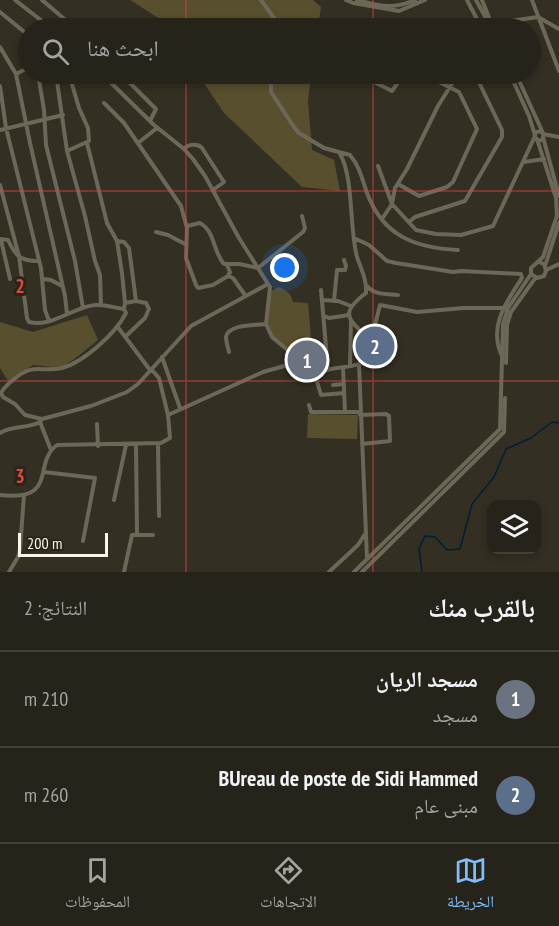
<!DOCTYPE html>
<html lang="ar">
<head>
<meta charset="utf-8">
<style>
  body { margin:0; font-family:"PT Sans Narrow","Noto Naskh Arabic",sans-serif; background:#2e2b23; color:#f1f3f6; direction:rtl }
  .controls { position:absolute; right:18px; bottom:18px; display:grid; overflow:hidden; border-radius:12px; box-shadow:0 3px 9px #0003 }
  .controls button { width:54px; height:54px; display:grid; place-items:center; padding:0; border:0; border-bottom:2px solid #424039; background:#26231a; color:#f1f3f6; font:30px sans-serif }
  .scale { position:absolute; left:18px; bottom:15px; width:90px; box-sizing:border-box; padding-left:6px; border:3px solid #f7f5ec; border-top:0; font-size:16px; line-height:21px; white-space:nowrap; color:#f7f5ec; -webkit-text-stroke:4px #292618; paint-order:stroke }
  .you { position:absolute; left:285px; top:268px; width:21px; height:21px; margin:-15px; border:4px solid #fff; border-radius:50%; background:#1a73e8; box-shadow:0 0 0 9px #1a73e833 }
  .badge { display:grid; place-items:center; width:39px; height:39px; border-radius:50%; background:#7ebef9; color:#fff; font-size:20px; font-weight:700 }
  .pin { position:absolute; translate:-50% -50%; border:3px solid #fff; box-shadow:0 2px 6px #0006 }
  .list { margin:0; padding:0; list-style:none }
  h2 { display:flex; justify-content:space-between; align-items:center; height:78px; margin:0; padding:0 24px; font-size:26px }
  h2 small { font-size:20px; font-weight:400; color:#a4a4a2 }
  .list li { display:grid; grid-template-columns:39px 1fr auto; gap:18px; align-items:center; box-sizing:border-box; height:96px; padding:0 24px; border-top:2px solid #424039 }
  .list b { display:block; font-size:22px; white-space:nowrap }
  .list p { margin:0; font-size:20px; white-space:nowrap; color:#a4a4a2 }
  .list em { font-size:20px; font-style:normal; color:#a4a4a2 }
  .icon { flex:none; width:33px; height:33px; fill:none; stroke:currentColor; stroke-width:2; stroke-linecap:round; stroke-linejoin:round }
  .map { position:relative; flex:none; width:559px; height:572px; overflow:hidden; direction:ltr }
  .search { position:absolute; background:#26231a; box-shadow:0 3px 9px #0003; left:18px; right:18px; top:18px; height:66px; display:flex; align-items:center; gap:15px; box-sizing:border-box; padding:0 21px; border-radius:33px; color:#a4a4a2; font-size:22px }
  .sheet { height:270px; background:#26231a }
  nav { display:flex; justify-content:space-around; align-items:center; box-sizing:border-box; height:84px; border-top:2px solid #424039; background:#26231a; font-size:16px; color:#a4a4a2 }
  nav a { display:grid; justify-items:center; gap:3px }
  nav .on { color:#7ebef9 }
  .map>svg:first-child { display:block }
</style>
</head>
<body>
<div class="map">
<svg width="559" height="572" viewBox="0 0 559 572">
  <rect width="100%" height="100%" fill="#332f22"/>
  <path fill="#584f2e" d="M130 0H313L321 7 318 28H168L163 21Z
    M198 74H311L308 101 312 150 334 160 340 191 302 187 224 113Z
    M279 287C287 291 291 293 293 302L308 303 312 349 294 357C289 349 281 345 274 337 263 325 270 305 271 291Z
    M87 315 98 340 73 360 63 366 52 367 33 365 8 381 0 368V322L33 332Z
    M308 414 358 415 357 439 307 438Z"/>
  <g fill="none" stroke-linecap="round" stroke-linejoin="round">
    <path stroke="#031e34" stroke-width="1.5" d="M422 572 419 549 425 536 435 537 447 550 460 549 472 504 494 477 506 449 531 438 552 422 559 423"/>
    <path stroke="#6c6858" stroke-width="4" d="M15 0 51 28
      M42 0 75 28
      M261 0 281 28
      M346 0 353 3 399 11 425 0
      M357 0C380 6 393 10 415 0
      M467 0 479 23V28
      M476 0 487 20
      M482 0 490 20
      M532 0 559 71
      M0 12 28 35
      M495 23 538 17 559 29
      M336 28 341 27 344 28
      M486 28 485 23 490 20 495 23 494 28
      M0 47 16 74
      M28 68 16 74 30 143 65 296 67 314
      M38 74 44 110 46 145 75 261 83 308
      M56 74 67 151 85 216 95 261 100 275 101 305
      M102 74 154 125 184 149 193 159 205 176 239 238 268 284 270 287 266 324 272 337 290 352 300 378 305 381C313 378 318 372 327 370 349 364 368 372 371 342 351 319 336 316 366 293 367 280 361 269 357 257 349 227 354 178 340 154
      M121 74 156 109 150 121
      M275 74 271 84V92L294 127 299 133 324 148 350 155C360 167 362 179 367 193 383 236 415 248 458 250
      M358 74 392 91 404 74
      M510 74 529 116 535 135
      M516 74 543 133
      M0 86 6 128 41 268 45 310 49 321
      M104 103 124 123 181 206 187 228 186 258 196 285 198 288 213 285 228 276 233 278 245 295
      M0 130 63 115
      M534.5 136a4.5 4.5 0 1 1 9 0a4.5 4.5 0 1 1-9 0Z
      M543 134 559 137
      M543 137 559 196
      M537 139 556 198 557 216 543 257 531 268V274L537 278 544 276 546 271 544 264 539 262
      M138 143 157 128
      M184 149C188 144 198 143 202 148L224 182 213 190
      M67 151 89 141 88 128 79 108 69 74
      M524 162 544 159
      M378 166 392 204 416 230 436 234 461 235 493 226 535 136
      M398 184 419 196 447 187 453 182 477 129 459 92 423 74
      M0 185 19 256 27 318 29 322C51 328 73 307 95 305 104 304 115 308 124 309
      M382 219 392 204 395 188 407 169 438 106 458 74
      M409 222 415 217 465 201 502 137V130L475 74
      M187 226 200 223C215 231 213 252 224 264H239L258 268 303 232 305 228 302 216
      M156 232 168 235 185 244
      M354 238 369 245 387 261 396 263 453 272 461 271 521 274 522 278C506 302 488 327 502 356
      M0 239 8 240C15 255 20 261 37 261
      M1 240 10 279
      M117 241 124 242 129 248 136 301
      M227 265 230 272 228 276
      M545 266 559 223
      M546 270 559 264
      M43 279 51 280 62 286
      M367 286C374 295 387 294 398 295
      M321 290 328 370
      M322 300 338 301 351 306
      M334 301 337 270H345L346 266 344 260
      M125 303 136 301 146 303 149 309 145 318 126 336
      M324 316 329 318 349 315
      M117 326 150 370
      M371 341 380 305 417 312 464 308H503
      M229 352C228 347 226 342 226 337 228 324 256 325 266 324
      M162 357 180 408
      M506 363 507 325 511 312 536 277
      M359 364 367 558
      M350 366 351 320
      M343 368 345 412
      M151 369 159 378 168 415
      M315 375 321 395 344 393
      M333 385 344 384
      M309 405 311 412H360
      M360 415 386 414 389 416 390 441 362 444
      M42 419 25 415 15 404 3 397 1 393C4 387 8 384 14 379 35 362 40 373 62 368 84 362 116 333 126 313L124 309 125 303 122 273 117 241 107 223 87 143
      M97 424 98 446
      M0 433C13 425 27 429 40 422
      M158 443 159 516
      M136 445 137 534
      M51 450 40 422 42 419 91 406 127 392 138 384 191 326 268 284
      M44 472 95 478 83 541
      M0 495C59 502 32 463 57 445L161 443 170 438 168 415 263 372 295 363
      M114 500 126 445
      M9 572 18 557 20 549 24 495
      M124 572 132 535H153
      M329 572 358 545 365 534
      M354 572 500 429 503 324 508 308 531 274
      M362 572 504 432 505 398"/>
  </g>
  <path fill="none" stroke="#db4745" stroke-width="1.5" stroke-opacity="0.55" d="M186 0V28M373 0V28M186 74V572M373 74V572M0 191H559M0 381H559"/>
  <g font-size="20" text-anchor="middle" font-weight="bold" fill="#db4745" stroke="#292618" stroke-width="6" stroke-linejoin="round" paint-order="stroke">
    <text x="20" y="293">2</text>
    <text x="20" y="483">3</text>
  </g>
</svg>
<div class="controls">
<button><svg class="icon" aria-label="layers" viewBox="0 0 24 24"><path d="M12 4l9 5-9 5-9-5zM3 14l9 5 9-5"/></svg></button>
</div>
<div class="scale">200 m</div>
<div class="you"></div>
<div class="pin badge" style="left:307px;top:360px;background:#6b7280">1</div>
<div class="pin badge" style="left:375px;top:346px;background:#5c6f8a">2</div>
<div class="search"><svg class="icon" aria-label="search" viewBox="0 0 24 24"><circle cx="10" cy="10" r="6"/><path d="M15 15l6 6"/></svg>ابحث هنا</div>
</div>
<section class="sheet">
<h2>بالقرب منك<small>النتائج: 2</small></h2>
<ul class="list">
<li><span class="badge" style="background:#6b7280">1</span><div><b>مسجد الريان</b><p>مسجد</p></div><em>210 m</em></li>
<li><span class="badge" style="background:#5c6f8a">2</span><div><b>BUreau de poste de Sidi Hammed</b><p>مبنى عام</p></div><em>260 m</em></li>
</ul>
</section>
<nav>
<a class="on"><svg class="icon" aria-label="map" viewBox="0 0 24 24"><path d="M3 6l6-2 6 2 6-2v14l-6 2-6-2-6 2zM9 4v14M15 6v14"/></svg>الخريطة</a>
<a><svg class="icon" aria-label="directions" viewBox="0 0 24 24"><path d="M12 3l9 9-9 9-9-9zM9 14v-3h6M13 9l2 2-2 2"/></svg>الاتجاهات</a>
<a><svg class="icon" aria-label="saved" viewBox="0 0 24 24"><path d="M7 4h10v16l-5-4-5 4z"/></svg>المحفوظات</a>
</nav>
</body>
</html>
